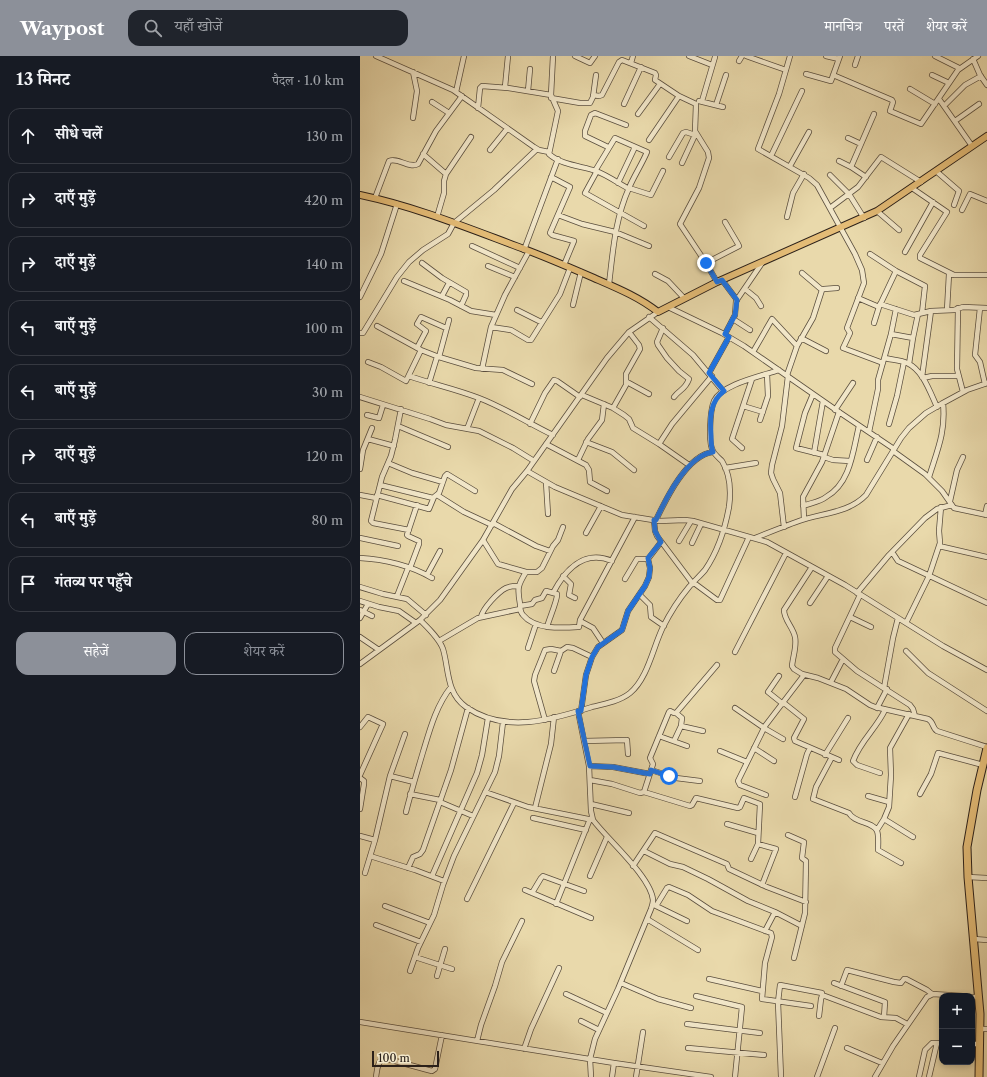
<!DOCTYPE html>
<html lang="hi">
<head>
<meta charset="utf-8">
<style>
  body { margin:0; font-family:"Libre Caslon Text","Noto Serif Devanagari",serif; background:#20242c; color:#f1f3f6 }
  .controls { position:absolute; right:12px; bottom:12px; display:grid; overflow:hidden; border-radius:8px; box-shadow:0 2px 6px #0003 }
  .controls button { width:36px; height:36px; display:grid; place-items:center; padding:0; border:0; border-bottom:1px solid #363941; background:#171b24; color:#f1f3f6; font:20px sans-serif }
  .scale { position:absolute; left:12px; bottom:10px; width:67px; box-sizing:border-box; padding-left:4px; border:2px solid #2b2019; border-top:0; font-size:11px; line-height:14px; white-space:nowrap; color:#2b2019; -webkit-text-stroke:3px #f1e6c8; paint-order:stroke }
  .stop { position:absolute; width:12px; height:12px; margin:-9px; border:3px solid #1a73e8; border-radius:50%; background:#fff }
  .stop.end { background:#1a73e8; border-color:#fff; box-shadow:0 1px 4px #0008 }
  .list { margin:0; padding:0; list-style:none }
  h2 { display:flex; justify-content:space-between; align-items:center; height:52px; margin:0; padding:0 16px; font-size:17px }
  h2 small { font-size:13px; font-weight:400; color:#9ea1a6 }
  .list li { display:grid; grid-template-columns:26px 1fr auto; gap:12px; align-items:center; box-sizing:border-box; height:56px; margin:0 8px 8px; padding:0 8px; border:1px solid #363941; border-radius:12px }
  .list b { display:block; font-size:15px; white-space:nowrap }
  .list em { font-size:13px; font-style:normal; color:#9ea1a6 }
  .actions { display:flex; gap:8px; padding:12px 16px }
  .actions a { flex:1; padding:9px 0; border:1px solid #8c9099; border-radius:12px; text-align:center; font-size:14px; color:#8c9099 }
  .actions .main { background:#8c9099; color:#fff }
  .icon { flex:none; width:22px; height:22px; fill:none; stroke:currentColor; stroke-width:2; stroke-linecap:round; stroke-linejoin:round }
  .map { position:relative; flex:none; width:627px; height:1021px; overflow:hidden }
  header { display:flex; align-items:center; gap:24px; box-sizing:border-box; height:56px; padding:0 20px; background:#8c9099; color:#fff }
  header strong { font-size:19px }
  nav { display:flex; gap:22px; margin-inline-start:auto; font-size:14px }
  .search { width:280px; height:36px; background:#20242c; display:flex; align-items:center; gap:10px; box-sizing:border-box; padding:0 14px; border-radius:12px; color:#9ea1a6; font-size:15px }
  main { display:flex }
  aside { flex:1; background:#171b24 }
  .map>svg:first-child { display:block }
</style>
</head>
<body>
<header>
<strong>Waypost</strong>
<div class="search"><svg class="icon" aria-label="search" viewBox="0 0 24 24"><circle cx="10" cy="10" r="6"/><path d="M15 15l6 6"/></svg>यहाँ खोजें</div>
<nav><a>मानचित्र</a><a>परतें</a><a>शेयर करें</a></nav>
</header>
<main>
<aside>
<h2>13 मिनट<small>पैदल · 1.0 km</small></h2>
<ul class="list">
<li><svg class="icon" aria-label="ahead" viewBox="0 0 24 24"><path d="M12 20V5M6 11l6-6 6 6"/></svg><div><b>सीधे चलें</b></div><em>130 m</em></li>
<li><svg class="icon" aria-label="right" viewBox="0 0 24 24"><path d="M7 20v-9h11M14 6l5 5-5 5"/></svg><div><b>दाएँ मुड़ें</b></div><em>420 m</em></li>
<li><svg class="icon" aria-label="right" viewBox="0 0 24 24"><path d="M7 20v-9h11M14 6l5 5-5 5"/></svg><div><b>दाएँ मुड़ें</b></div><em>140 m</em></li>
<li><svg class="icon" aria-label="left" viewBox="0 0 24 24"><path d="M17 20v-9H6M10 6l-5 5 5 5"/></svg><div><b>बाएँ मुड़ें</b></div><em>100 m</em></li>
<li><svg class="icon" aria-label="left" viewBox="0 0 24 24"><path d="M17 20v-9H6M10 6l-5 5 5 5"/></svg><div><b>बाएँ मुड़ें</b></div><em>30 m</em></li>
<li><svg class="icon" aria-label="right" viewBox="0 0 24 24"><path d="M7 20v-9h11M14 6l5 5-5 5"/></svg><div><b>दाएँ मुड़ें</b></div><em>120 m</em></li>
<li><svg class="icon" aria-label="left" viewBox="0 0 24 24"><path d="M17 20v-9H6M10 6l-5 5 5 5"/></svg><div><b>बाएँ मुड़ें</b></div><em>80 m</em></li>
<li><svg class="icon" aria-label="arrive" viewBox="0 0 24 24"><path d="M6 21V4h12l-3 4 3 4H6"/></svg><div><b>गंतव्य पर पहुँचे</b></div></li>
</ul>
<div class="actions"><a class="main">सहेजें</a><a>शेयर करें</a></div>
</aside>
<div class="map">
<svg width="627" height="1021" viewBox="0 0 627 1021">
  <rect width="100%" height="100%" fill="#e9d9ab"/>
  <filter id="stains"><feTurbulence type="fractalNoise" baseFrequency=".005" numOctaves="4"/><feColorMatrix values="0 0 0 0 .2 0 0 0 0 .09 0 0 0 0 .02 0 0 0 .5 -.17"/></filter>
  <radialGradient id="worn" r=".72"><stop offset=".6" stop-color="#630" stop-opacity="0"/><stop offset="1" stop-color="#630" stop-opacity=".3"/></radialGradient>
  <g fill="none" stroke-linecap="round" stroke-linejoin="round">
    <g stroke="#5a4e3e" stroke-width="6">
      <path id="minor" d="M16 0 93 34 174 91 179 94 189 96
        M193 0 191 39 198 55 189 98C201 109 221 110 236 115 247 119 258 127 269 133
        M215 0 230 7 235 0
        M329 0 352 9
        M386 0 426 14
        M430 0 419 38 398 93 449 122 457 129 495 198 502 214 504 227 487 272 490 277 483 292 523 307
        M466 0 479 3
        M575 0 599 12
        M613 3 620 19 627 29
        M379 5 382 0
        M271 7 273 0
        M495 9 498 0
        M446 18 471 25 480 0
        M473 19 532 44 533 46 530 55 561 68 598 14 618 0
        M572 19 589 27
        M145 31 148 0
        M550 33 575 48
        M168 35 170 13
        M96 36 104 0
        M233 39 239 40 242 39 259 6 262 4 295 17 296 19 295 24 319 40 336 48 335 75 348 96 349 102 339 132 320 168 346 207 357 226
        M191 42 220 47H230L233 41 236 19
        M579 43 612 90
        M339 45 363 51
        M342 45 355 1
        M72 46 89 57
        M264 48 281 11
        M356 49 366 19
        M584 50 605 29 621 20
        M118 52 120 32 122 30 148 32 191 39
        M278 58 300 28
        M53 62 57 35 53 16
        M595 65 619 48
        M488 82 501 88
        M289 84 319 40
        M248 91 225 80V75L231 59 235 57 266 69
        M130 94 147 73
        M63 98 86 118
        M411 100 442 35
        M309 101 323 77 326 76 338 80
        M479 105 491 111 506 121
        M322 107 335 79
        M430 110 449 76
        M491 111 514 58
        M235 115 255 82 287 96C282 108 274 120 269 132 255 163 253 195 249 228
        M237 115 225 137 284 170
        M576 115 599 135 594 149
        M470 119 489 138 504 162
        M191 121 210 131 190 177 192 179 214 185 204 209
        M258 127 275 91
        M269 132 291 139 303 115
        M552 132 587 156 560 199V202L594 219H627
        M15 142 29 105C38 101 49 113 58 108L76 75 102 40
        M470 152 498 131 521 101 561 126
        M602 154 610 138 627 145
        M517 155 539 174
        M198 159 222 168 255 176 289 190
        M77 161 84 137V125L86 118 111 81
        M427 161 433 137 444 118
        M112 190 160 212
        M164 194 198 103
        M545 196 573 146
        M510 198 536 215 565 230 562 257
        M62 207 82 222 106 236V239L101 250
        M346 207 379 190 378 188 365 166
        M128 210 155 221
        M442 217 462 234
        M295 218 308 225 324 242
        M362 224 377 244
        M44 225 90 244 111 255 136 259
        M385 233 396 242 401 250
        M82 240 89 227
        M0 241 21 198 37 148
        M498 242 519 251
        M520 248 554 259 571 255 594 254 603 251 627 252
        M213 249 221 216
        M308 251 362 277 384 290 479 356 534 393
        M598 252 597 313 603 336
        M620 252 615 299 620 306 625 328
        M157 254 181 266
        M587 254 589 218
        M289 261 333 299 363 335
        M373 263 390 274
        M514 267 519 251 536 215
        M17 270 61 294 79 301 116 312 143 314 172 328
        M131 271 151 274 168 284H171L200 238 210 212
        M303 272 297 286 298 289 307 302 319 315 329 323C325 334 320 333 314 341
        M0 277H3L37 221 49 206 63 194 88 178 94 167 134 134 177 93
        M365 278 375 259 376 245 402 207
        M531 278 553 282
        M441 282 466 295
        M57 292 66 275 57 268 61 261 86 272
        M393 296 412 263 437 290
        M79 301 89 264
        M525 302C532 304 540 304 547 307 563 314 570 336 577 351
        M8 306 21 311 46 325 61 294
        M549 308 553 282 558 258
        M122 313 131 271 145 239 169 195
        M349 317 369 281
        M427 319 437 290 453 262 462 234 464 233 477 232
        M49 320C72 328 96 333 119 342 145 352 168 367 193 379
        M562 321 571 255
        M563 322 572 320H598
        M267 326 289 338
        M69 327 77 301
        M453 338 445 357 436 392 464 399
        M222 339 253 352 264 359 269 363 273 372 299 388 329 409
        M0 341 70 363 86 369 119 375 153 392 174 405
        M383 350 403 356
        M253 352 266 329V318L280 293 279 289 269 276
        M41 353 35 384 31 400 22 421 11 465 13 467 49 474
        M475 354 493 327
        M7 359 19 362 23 349
        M400 364 408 340 407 318
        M170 368 185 337 194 324 197 325 220 341
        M529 368 537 340 544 306
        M38 370 88 391
        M107 373 119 342
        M509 376 518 333V324L531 278 536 253
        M8 383 34 390
        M226 386 252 396 274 414
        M186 388 226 409 229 414 230 426 247 435
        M299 388 312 368 352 320
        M382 392 372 383 392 323
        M533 395 565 418 582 435 594 452 627 459
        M454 397 463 345
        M464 401 473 404 490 405
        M218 404 228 383 242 364 244 348
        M507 404 517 381
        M28 407 52 417 83 426
        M365 412 396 407
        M0 413 3 394 12 372
        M167 415 195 431 262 459 299 465 325 464 333 465 407 486 485 529 583 590 627 614
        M569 421C577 395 586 376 583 347
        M186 426 188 458
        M20 429 73 442
        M0 439 16 442
        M17 439 69 453 74 441 79 437 85 420 87 418 115 435
        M77 439 104 456 132 469
        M590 445 597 414 603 401
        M443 450C450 447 460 446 466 441 491 427 493 394 499 370
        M625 459 627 450
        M444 463 443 441 462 406 479 356
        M294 464 295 475 297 480 333 528
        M296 464C306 443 327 399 353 396
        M133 467 176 490 190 495
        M424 471 420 437 413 423 411 417 412 409 422 370 428 320
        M226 477 241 450
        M0 482 38 490
        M395 482C410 476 425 470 439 465 462 457 489 457 506 439L541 382 549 372 566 357 583 347 607 334 627 327
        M123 484 138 508 166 516H177L182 512 193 490 198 484 203 471
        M319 485 331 465
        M332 487 341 468
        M579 490 627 501
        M532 496 538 505 627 547
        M0 502C24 503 52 510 72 522
        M452 511 424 554C424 564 433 571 435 581 437 590 433 600 432 610L434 613 442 618 458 622 486 633 510 649 515 651 568 663C574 666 572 672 577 675L627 691
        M50 512 59 488V485L48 480 47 479 57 449
        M166 516C158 529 157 532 160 548 160 551 160 556 163 559 175 574 202 572 219 571L220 564 275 461
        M67 519 80 495
        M203 520 211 528 209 539 215 542
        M265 523 277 503H288L301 486
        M334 527 357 544H360L389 481
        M0 531 23 538 47 543 66 559
        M193 537C205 514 224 493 252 505
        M497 537 529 499 565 462 577 453 592 449
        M280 539 290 549 291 561 304 570
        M500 539 475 592V596L497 615 550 649 553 653 555 660
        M37 540 48 512
        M0 545 19 551 39 555 56 567
        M450 547 468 520
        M160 550 172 548 175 544 182 542 186 535 197 538C198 543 189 563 187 571
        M0 554 12 560
        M121 561C123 552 138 536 146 532 150 530 153 530 158 530
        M490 561 511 571
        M0 562 8 548
        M60 564C68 572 79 582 83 593 89 613 86 637 106 651 145 678 191 664 232 651 245 648 260 645 270 637 288 622 293 591 303 571 310 557 319 543 329 531 334 525 340 520 345 514 358 495 365 473 369 451 371 436 370 418 362 405 359 402 355 399 353 395 348 387 350 355 354 345 362 328 402 320 419 314
        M220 565 233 572 243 587
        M546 567 569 520 580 487 579 475 581 451
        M0 581 19 594
        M79 585 118 562 160 553
        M168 592 176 568
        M546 595 568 617 627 655
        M375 596 426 497
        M0 608 60 564 80 544 123 484 152 433 167 415 247 302 269 276 298 256
        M194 615 201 595 207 591 213 592 232 601
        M419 620 408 636 423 648
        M471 626 483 603
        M524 632 533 582 538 562
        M424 647 444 663 434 682 435 685 479 704
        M375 652 404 672 423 683
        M517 652 527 633
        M218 655 229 710 231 755 233 764C248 784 291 821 293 844 293 847 292 850 291 853L258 933 235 983 230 1003 231 1021
        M221 655 226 619 232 601 238 591 262 574 268 555 285 530 289 521 290 512 288 503
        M316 657 322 662 321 670
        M185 664 174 625 175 619 185 594 191 593 201 595
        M0 671 8 661 23 668 0 719
        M299 680 327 690
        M224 685 267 684 268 698
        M314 685 321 670 343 675
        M394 692 414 705
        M360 695 387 706
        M465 699 488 662
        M472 701 456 731 453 743 489 757C494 767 514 766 517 775 519 780 518 788 518 794L541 807
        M229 710 253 711 290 718
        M291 714 316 722 340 725
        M520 717 497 709 493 705C501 684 516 673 525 654
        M30 720 54 726
        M0 722 4 725V728L0 753
        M230 724 252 728 280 737 284 736 293 708 290 702 309 656 310 655 314 657H316L357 609
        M125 736 168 751 233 764
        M284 736 330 750 332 749 336 742 378 752 380 751 384 742 400 748 398 788
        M50 738 80 744
        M560 738 571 718 578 697 623 709
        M406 739 380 729 378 725 405 670 444 619
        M508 740 529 746
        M435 741 447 698 450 692
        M80 746 113 760
        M231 748 269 757
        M175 752 191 688 194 661
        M46 756C51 736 57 716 63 696 70 673 76 650 91 631
        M173 762 226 774
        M524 763 553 781
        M367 768 398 777
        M517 774 524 763 529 751 531 719 530 692 549 658
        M428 779 444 786 442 802 446 805 445 857 434 902
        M0 780 15 784
        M284 795 310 808 323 811 348 823 388 845 415 856 442 870
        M10 800 55 814 84 825
        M391 803 398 788 416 793 402 829
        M273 810 295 777 367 808 369 813 407 831 446 846
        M48 812 53 801 60 798 63 794 91 714 108 652
        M5 817 15 784 30 720 45 678
        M72 820 117 717 122 699 128 662
        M230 820 247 781
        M608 821 627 822
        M165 834 231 862
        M172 837 181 822 183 820 224 835
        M107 843 154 747
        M196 848 230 763
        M294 849 327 865
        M25 850 70 867
        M296 850 307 832 309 831 328 839 352 855 411 877 412 881 405 907 402 943 451 950
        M287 863 338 894
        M16 869 61 886
        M405 875 415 856
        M614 883 627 884
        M55 901 92 913
        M50 915 58 892 74 859 83 829 94 800 135 716 139 700 143 666
        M77 920 85 893
        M349 923 402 935
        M261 927 298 943 331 952
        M474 927 525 946 524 961
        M481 930 487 914 534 926 541 927 544 923H546L567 934 572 938
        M206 938 247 957
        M336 940 382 951 375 1021
        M612 941H619
        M459 960 461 943 462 940H465L521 961 536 962 547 968
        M221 965 239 974
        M0 966 254 1007 351 1021
        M327 968 400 977
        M619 973H627
        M117 985 121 969 135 930 142 906 162 865
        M612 988H619
        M328 992 404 999
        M487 992 522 1007
        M164 993 171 973 199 912
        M16 1021C17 1015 17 1005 24 1002L68 1014 72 1015 75 1013 82 979
        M252 1021 254 1007
        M276 1021 283 976
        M421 1021 418 946 420 929 462 937V940
        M457 1021 475 972
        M515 1021 533 990 567 941 573 938 603 940
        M559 1021 565 994 572 987H582
        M569 1021 577 987"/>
    </g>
    <g stroke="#2b2019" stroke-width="8">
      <path id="major" d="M0 139C57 151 110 173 164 193 188 202 211 212 234 222 257 232 279 241 298 256L357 226 517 155 627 80"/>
    </g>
    <g stroke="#2b2019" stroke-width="9">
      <path id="highway" d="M619 1021 620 958 608 821 607 791 617 734 627 692"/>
    </g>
    <use href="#minor" stroke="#f1e6c8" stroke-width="4.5"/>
    <use href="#major" stroke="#e4bc76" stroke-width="6"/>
    <use href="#highway" stroke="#e4bc76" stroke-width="7"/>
  </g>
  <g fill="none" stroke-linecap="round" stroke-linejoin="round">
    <path stroke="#1a73e8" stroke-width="5" d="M309 720 291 714 290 718 253 711 230 710 218 655H221L226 619 232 601 238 591 262 574 268 555 285 530 289 521 290 512 288 502 301 486 295 475 294 464H296C306 442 327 399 353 396 351 391 351 385 351 380 350 363 349 346 364 335L349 317 369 281 365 278 375 259 377 244 362 224 357 226 346 207"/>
  </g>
  <rect width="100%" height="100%" filter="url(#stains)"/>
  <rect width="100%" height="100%" fill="url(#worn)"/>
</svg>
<div class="controls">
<button>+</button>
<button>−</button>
</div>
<div class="scale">100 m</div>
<div class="stop" style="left:309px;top:720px"></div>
<div class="stop end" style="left:346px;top:207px"></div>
</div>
</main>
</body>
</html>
